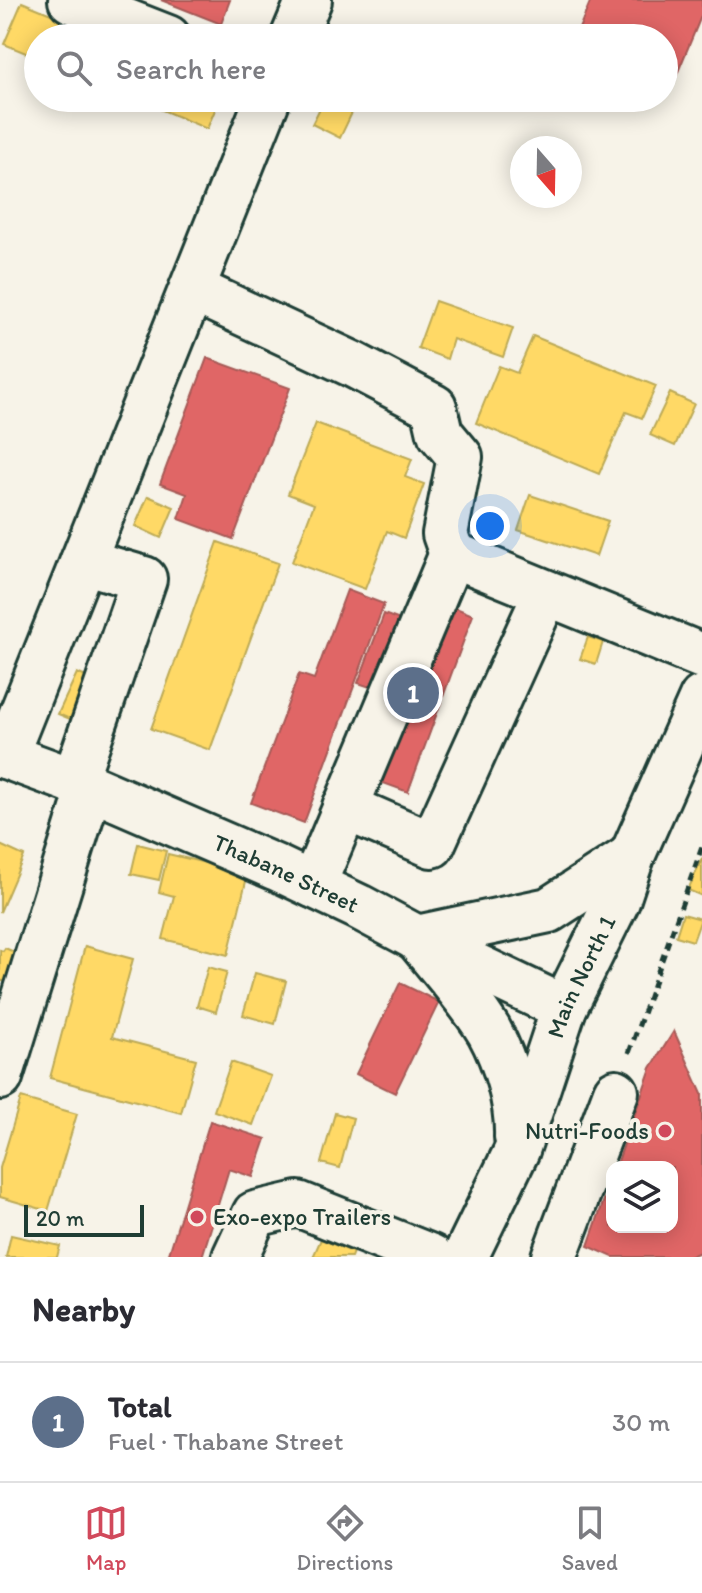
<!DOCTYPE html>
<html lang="en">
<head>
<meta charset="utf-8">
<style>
  body { margin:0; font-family:Itim,sans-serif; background:#f7f7f7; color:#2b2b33 }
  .controls { position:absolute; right:24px; bottom:24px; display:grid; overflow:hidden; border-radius:16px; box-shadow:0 4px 20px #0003 }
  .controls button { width:72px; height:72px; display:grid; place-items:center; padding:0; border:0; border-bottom:2px solid #e1e1e2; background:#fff; color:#2b2b33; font:40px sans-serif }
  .compass { position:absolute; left:510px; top:136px; width:72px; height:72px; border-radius:50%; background:#fff; box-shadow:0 4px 20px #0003; rotate:160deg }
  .scale { position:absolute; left:24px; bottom:20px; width:120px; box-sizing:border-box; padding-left:8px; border:4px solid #1f3d34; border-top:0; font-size:22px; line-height:28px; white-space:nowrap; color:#1f3d34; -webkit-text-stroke:6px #f7f3e8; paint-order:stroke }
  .you { position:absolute; left:490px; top:526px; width:28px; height:28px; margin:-20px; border:6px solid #fff; border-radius:50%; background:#1a73e8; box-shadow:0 0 0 12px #1a73e833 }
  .badge { display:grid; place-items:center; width:52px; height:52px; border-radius:50%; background:#d1495b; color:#fff; font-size:26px; font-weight:700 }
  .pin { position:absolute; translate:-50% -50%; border:4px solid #fff; box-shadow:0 2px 8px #0006 }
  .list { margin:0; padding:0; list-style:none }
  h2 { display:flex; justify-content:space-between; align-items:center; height:104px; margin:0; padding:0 32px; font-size:34px }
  h2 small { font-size:26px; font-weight:400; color:#7c7c81 }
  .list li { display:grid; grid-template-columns:52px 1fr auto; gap:24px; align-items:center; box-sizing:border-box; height:120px; padding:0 32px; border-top:2px solid #e1e1e2 }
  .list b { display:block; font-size:30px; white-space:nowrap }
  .list p { margin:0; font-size:26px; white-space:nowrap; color:#7c7c81 }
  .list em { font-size:26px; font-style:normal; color:#7c7c81 }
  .icon { flex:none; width:44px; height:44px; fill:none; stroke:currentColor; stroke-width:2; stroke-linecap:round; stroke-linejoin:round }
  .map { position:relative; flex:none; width:702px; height:1257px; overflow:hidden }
  .search { position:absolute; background:#fff; box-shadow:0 4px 20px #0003; left:24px; right:24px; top:24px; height:88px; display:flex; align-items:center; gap:20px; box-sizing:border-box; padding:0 28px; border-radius:44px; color:#7c7c81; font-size:30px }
  .sheet { height:224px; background:#fff }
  nav { display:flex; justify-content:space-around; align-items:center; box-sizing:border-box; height:112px; border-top:2px solid #e1e1e2; background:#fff; font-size:22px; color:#7c7c81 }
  nav a { display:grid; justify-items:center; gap:4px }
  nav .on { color:#d1495b }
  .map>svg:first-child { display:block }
</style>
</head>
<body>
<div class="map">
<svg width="702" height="1257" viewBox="0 0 702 1257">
  <rect width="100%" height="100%" fill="#f7f3e8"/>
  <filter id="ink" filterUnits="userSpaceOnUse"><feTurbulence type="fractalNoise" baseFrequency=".0125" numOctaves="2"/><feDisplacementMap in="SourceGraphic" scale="16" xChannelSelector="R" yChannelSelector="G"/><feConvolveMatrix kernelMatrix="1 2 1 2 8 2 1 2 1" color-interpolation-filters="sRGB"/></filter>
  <g filter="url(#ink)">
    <path fill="#ffd966" stroke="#bcaa57" stroke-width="2" d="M22 2 109 38H38V58L4 44Z
      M134 98H220L207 129Z
      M325 98H359L340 138 312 124Z
      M435 301 513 328 503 357 453 339 447 359 418 348Z
      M533 336 656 386 642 418 626 412 599 474 476 423 499 366 517 373Z
      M670 393 694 404 675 446 650 435Z
      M316 423 412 459 405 477 424 484 404 538 387 531 365 589 292 562 314 504 288 494Z
      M530 495 608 521 596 556 518 530Z
      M148 496 174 507 161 538 135 526Z
      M218 542 278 563 210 750 151 729Z
      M588 637 603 642 596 664 580 659Z
      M77 673 95 681 77 722 58 714Z
      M138 844 166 851 159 880 131 874Z
      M0 845 24 856 0 912Z
      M168 854 248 873 228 955 163 939 174 896 159 892Z
      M702 858V896L688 890Z
      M683 914 701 919 693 941 676 936Z
      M85 946 133 959 112 1037 196 1059 181 1113 50 1078Z
      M5 948 28 958 17 987 0 980V950L3 951Z
      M208 967 227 972 216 1012 197 1006Z
      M255 973 286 981 275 1024 243 1015Z
      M231 1062 271 1076 253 1125 214 1111Z
      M21 1098 77 1114 48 1211 0 1197V1168Z
      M335 1113 353 1118 340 1168 321 1163Z
      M11 1235 60 1246 57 1257H6Z
      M321 1239 353 1252 351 1257H313Z"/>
    <path fill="#e06666" stroke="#a65a57" stroke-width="2" d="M161 0H230L221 24Z
      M591 0H702V14L673 84 664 80V38H575Z
      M207 358 290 388 233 539 179 519 187 494 160 484Z
      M347 590 384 604 304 823 251 803 299 674 314 679Z
      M420 593 473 615 408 792 353 772 382 691 358 683 384 614 408 623Z
      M400 983 439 1002 395 1093 356 1074Z
      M674 1031 702 1094V1251L689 1257H613L588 1246 612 1177V1227H672V1167H616L651 1068Z
      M210 1121 266 1139 253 1177 229 1169 202 1257H168Z"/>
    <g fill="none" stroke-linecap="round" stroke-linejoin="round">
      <g stroke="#1f3d34" stroke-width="50">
        <g id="minor">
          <path d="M71 0 168 38"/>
          <path d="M293 38 309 0"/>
          <path d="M192 289 352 364 434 407 440 433 460 457 445 534 452 554"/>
          <path id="s1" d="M0 754 90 787 277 868 359 907 417 938 564 1008"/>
          <path d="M5 756 268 98"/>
          <path d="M74 782 144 579 83 561"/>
          <path d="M345 807 432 845 546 593"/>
          <path d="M313 885 452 554 702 656"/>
          <path d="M0 1077 90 787"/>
          <path d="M235 1257 255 1214 298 1204 431 1257"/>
          <path d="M554 1257 616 1092"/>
        </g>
      </g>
      <g stroke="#1f3d34" stroke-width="50">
        <g id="major">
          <path d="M517 1137C518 1103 506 1062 489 1031 469 998 441 968 417 938L549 910 632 856"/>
          <path id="s2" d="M465 1257 517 1150 564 1008 617 901 632 856 702 698"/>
        </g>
      </g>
      <path stroke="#1f3d34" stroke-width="5" stroke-dasharray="8 6" stroke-linecap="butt" d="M629 1053 702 847"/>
      <use href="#minor" stroke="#f7f3e8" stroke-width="44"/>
      <use href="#major" stroke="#f7f3e8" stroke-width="44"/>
    </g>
  </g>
  <g fill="#d1495b" stroke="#f7f3e8" stroke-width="3">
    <circle cx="665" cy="1131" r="8"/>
    <circle cx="197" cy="1217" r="8"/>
  </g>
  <g text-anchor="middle" stroke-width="8" stroke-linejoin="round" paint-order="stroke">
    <g font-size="24" fill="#1f3d34" stroke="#f7f3e8">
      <text dy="8" stroke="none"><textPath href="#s1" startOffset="310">Thabane Street</textPath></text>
      <text dy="8" stroke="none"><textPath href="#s2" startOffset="304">Main North 1</textPath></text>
    </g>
    <g font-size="24" fill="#1f3d34" stroke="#f7f3e8" text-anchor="end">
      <text x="649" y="1139">Nutri-Foods</text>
      <text x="213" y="1225" text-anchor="start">Exo-expo Trailers</text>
    </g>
  </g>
</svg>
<div class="controls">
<button><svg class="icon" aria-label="layers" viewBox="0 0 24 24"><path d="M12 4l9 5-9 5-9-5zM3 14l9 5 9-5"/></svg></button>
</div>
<svg class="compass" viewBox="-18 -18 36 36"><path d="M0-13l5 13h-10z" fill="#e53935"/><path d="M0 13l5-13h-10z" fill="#7c7c81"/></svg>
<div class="scale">20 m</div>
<div class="you"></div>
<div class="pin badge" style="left:413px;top:693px;background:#5c6f8a">1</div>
<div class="search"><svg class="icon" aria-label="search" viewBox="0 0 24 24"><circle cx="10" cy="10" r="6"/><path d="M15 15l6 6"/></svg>Search here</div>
</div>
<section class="sheet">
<h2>Nearby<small></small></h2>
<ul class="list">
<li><span class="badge" style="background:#5c6f8a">1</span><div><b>Total</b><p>Fuel · Thabane Street</p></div><em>30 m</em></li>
</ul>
</section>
<nav>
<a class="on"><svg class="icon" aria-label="map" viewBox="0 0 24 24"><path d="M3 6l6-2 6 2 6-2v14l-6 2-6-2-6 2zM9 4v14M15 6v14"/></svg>Map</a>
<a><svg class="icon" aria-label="directions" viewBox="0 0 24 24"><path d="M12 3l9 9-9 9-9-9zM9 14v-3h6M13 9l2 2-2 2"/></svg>Directions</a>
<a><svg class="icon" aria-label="saved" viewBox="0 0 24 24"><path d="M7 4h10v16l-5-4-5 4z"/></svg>Saved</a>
</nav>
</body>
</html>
